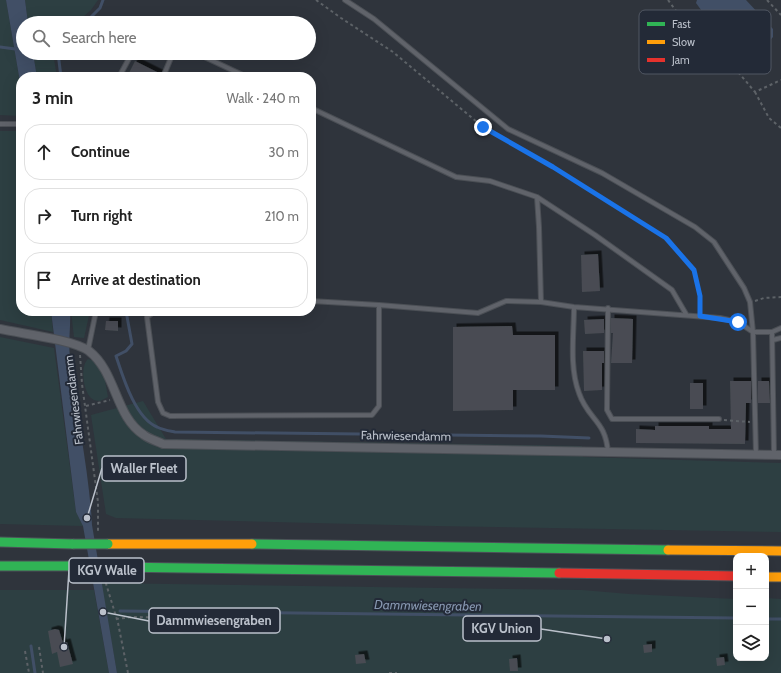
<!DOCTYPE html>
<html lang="en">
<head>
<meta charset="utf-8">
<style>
  body { margin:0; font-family:Cabin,sans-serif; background:#f2f2f2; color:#222 }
  .controls { position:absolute; right:12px; bottom:12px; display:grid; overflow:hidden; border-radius:8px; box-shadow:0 4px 16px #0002 }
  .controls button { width:36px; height:36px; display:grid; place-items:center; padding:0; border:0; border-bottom:1px solid #e0e0e0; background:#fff; color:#222; font:20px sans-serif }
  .stop { position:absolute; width:12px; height:12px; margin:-9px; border:3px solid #1a73e8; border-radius:50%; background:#fff }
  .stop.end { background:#1a73e8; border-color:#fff; box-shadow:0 1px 4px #0008 }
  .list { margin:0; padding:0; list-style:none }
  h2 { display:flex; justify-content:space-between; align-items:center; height:52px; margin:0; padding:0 16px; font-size:17px }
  h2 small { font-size:13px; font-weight:400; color:#767676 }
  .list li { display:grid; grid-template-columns:26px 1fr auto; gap:12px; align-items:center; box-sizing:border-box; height:56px; margin:0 8px 8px; padding:0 8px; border:1px solid #e0e0e0; border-radius:16px }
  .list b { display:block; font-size:15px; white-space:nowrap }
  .list em { font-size:13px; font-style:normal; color:#767676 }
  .icon { flex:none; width:22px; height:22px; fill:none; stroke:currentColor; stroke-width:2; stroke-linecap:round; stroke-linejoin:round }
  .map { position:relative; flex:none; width:781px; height:673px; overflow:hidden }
  .search { position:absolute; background:#fff; box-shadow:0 4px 16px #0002; left:16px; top:16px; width:300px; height:44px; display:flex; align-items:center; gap:10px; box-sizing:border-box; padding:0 14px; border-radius:22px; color:#767676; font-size:15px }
  .panel { position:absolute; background:#fff; box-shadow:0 4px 16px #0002; left:16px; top:72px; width:300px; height:244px; border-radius:16px }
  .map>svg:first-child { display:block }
</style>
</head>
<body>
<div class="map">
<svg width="781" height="673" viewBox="0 0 781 673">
  <defs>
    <filter id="shadow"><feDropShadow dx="3.5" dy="-3.5" stdDeviation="0" flood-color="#0009"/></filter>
  </defs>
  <rect width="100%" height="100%" fill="#2f343c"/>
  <path fill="#2d3f42" d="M0 0H6L21 88 20 116 0 115Z
    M25 0H98L91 10 76 23H28Z
    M33 53H53L57 77H37Z
    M0 131H21V311H51L53 332 0 320Z
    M71 311H90L84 338 74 337Z
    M0 337 54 348 76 512 83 526 0 524Z
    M88 359 94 361 104 375 108 397 100 401C96 401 93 400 91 398 83 390 80 366 88 359Z
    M143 401 166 439 582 446 583 457 781 463V532L435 526 116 518 106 514 91 415Z
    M101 583 582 590 629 594 736 599V658H766V598L781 599V673H117Z
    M0 590H94L109 673H0Z"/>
  <path fill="#414f66" d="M6 0H25L28 23H23V53H33L37 77H21V88Z
    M697 0H746L773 29V37L757 55H751L704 14 696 3Z
    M51 311H70C71 326 68 342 70 357 76 413 89 469 92 525L117 673H109L83 526 76 512Z"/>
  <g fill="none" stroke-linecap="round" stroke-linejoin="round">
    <path stroke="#414f66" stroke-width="3" d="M85 23 100 8 103 0
      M0 47 23 50
      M58 53 61 77
      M126 311 132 344 126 351 116 356C123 377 135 418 157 427 163 430 170 431 175 432L541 436 589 438
      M120 611 736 618
      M766 619H781
      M31 646 35 673"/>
  </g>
  <path fill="#484c52" filter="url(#shadow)" d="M135 61 161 74 160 77H127Z
    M598 254 600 291 582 292 581 255Z
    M611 318 633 319 632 363H611L613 333H611Z
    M604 319V333L585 334 584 320Z
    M106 321H118V331L105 330Z
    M512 326 513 335H555V390H513V410L453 411V327Z
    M583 351H604V363H602V390L584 391Z
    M730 381H751V403H746L745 444 636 443V429L655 430V426H709V429H731Z
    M758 381H769L770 403H758Z
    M690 383H703V409H690Z
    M186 623 188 632 180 634 178 624Z
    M55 629 59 630 63 643 67 642 73 664 60 667 57 652 52 654 48 631Z
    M652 644V652L644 653 643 645Z
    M364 654 366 663 356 664 355 655Z
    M724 657 725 665 717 666 716 658Z
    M517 658 518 671H510L509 659Z"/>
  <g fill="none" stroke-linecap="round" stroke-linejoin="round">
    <g stroke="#4b4f55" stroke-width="6">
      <path id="lane" d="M345 0 374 19 508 129 602 173 695 227 714 242 744 288 750 302 753 332 756 455
        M196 53 247 77
        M119 77 132 53
        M163 77 173 53
        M311 108 456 177 490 181 537 197 595 235 672 290 686 314
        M0 124H21
        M537 197 539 227 541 302 574 307 720 318 738 322 753 332H772L781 328
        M311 301 379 305
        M574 307C574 334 569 367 579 393 588 420 606 420 608 453
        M608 308 607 410 612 419H719
        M155 311 147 317 158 402 163 413 170 416 372 415 379 406V305L478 313 506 301 541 302
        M772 332 774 455
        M773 340 781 338
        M88 350 96 311"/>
    </g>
    <g stroke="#4b4f55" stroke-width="10">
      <path id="street" d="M0 329C22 334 72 339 89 351 117 373 115 417 144 435 149 439 157 441 163 444L781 455"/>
    </g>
    <g stroke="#4c5158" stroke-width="11">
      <path id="fast" d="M0 542 73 544
        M252 544 668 550
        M0 566H80
        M114 567 559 573"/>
    </g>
    <g stroke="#4c5158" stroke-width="11">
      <path id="slow" d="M108 544H252
        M668 550 781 551
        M766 577H781"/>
    </g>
    <g stroke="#4c5158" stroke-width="11">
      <path id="jam" d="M559 573 736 576"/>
    </g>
    <path stroke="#5d6267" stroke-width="2" stroke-dasharray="3 3" stroke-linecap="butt" d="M316 0 341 18 393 52 483 127 553 167 666 238 694 270 700 296V311
      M668 0 702 46 738 72 755 92 781 80
      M767 0 781 15
      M755 92 769 118 781 128
      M755 301 764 298 781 297
      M80 355 82 384 98 502V533
      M86 406 110 400
      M724 420 750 422
      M104 577 118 623 128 673
      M116 619 132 617 209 618
      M39 647 43 673
      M25 651 29 673
      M389 673H397"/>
    <use href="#lane" stroke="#60636a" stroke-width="4"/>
    <use href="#street" stroke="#60636a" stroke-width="8"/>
    <use href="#fast" stroke="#30b455" stroke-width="9"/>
    <use href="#slow" stroke="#ff9f0a" stroke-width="9"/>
    <use href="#jam" stroke="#e5322d" stroke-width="9"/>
    <g stroke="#4c5158" stroke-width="11" stroke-linecap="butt">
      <path id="fast-bridge" d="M73 544H108
        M80 566 114 567"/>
    </g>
    <use href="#fast-bridge" stroke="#30b455" stroke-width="9"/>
  </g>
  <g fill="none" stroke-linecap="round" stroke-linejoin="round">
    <path stroke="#1a73e8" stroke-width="5" d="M483 127 553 167 666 238 694 270 700 296V316L738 322"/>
  </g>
  <g text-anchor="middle" stroke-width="4" stroke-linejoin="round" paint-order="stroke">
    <g font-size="12" fill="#bbc1cb" stroke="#232a37">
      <text transform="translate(74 400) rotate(-97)" y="4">Fahrwiesendamm</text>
      <text transform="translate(406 436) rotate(1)" y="4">Fahrwiesendamm</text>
    </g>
    <g font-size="13" font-style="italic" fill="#8696af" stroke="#232a37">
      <text transform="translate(428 605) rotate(1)" y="5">Dammwiesengraben</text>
    </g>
  </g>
  <rect x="639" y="10" width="132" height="64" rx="6" fill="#232a37" stroke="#515763" stroke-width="1"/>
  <rect x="647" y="22" width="18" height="4" fill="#30b455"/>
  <rect x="647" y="40" width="18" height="4" fill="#ff9f0a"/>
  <rect x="647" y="58" width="18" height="4" fill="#e5322d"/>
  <g font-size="11" fill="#bbc1cb">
    <text x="672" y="28">Fast</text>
    <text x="672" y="46">Slow</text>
    <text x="672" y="64">Jam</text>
  </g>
  <path fill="none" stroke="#bbc1cb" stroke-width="1.5" d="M87 518L102 468M64 647L69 570M103 612L149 621M607 639L541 629"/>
  <g fill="#bbc1cb" stroke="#232a37" stroke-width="1.5">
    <circle cx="87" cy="518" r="4"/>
    <circle cx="64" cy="647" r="4"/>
    <circle cx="103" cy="612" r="4"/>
    <circle cx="607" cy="639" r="4"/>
  </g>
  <g fill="#232a37" stroke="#bbc1cb" stroke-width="1.5">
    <rect x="102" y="456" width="84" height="25" rx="4"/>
    <rect x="69" y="558" width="75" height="25" rx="4"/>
    <rect x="149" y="608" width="131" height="25" rx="4"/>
    <rect x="463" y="616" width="78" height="25" rx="4"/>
  </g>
  <g font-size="13" text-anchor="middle" font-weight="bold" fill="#bbc1cb">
    <text x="144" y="473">Waller Fleet</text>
    <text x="107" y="575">KGV Walle</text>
    <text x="214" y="625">Dammwiesengraben</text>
    <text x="502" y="633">KGV Union</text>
  </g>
</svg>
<div class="controls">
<button>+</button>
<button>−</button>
<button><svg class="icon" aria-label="layers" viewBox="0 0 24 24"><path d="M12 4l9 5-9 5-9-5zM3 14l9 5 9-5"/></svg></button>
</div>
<div class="stop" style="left:738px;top:322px"></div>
<div class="stop end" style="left:483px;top:127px"></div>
<div class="search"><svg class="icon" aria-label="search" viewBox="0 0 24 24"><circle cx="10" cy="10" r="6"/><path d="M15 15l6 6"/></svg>Search here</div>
<section class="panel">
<h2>3 min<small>Walk · 240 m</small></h2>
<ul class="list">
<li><svg class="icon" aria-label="ahead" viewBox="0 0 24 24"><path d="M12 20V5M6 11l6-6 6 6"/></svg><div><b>Continue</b></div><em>30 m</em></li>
<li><svg class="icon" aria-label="right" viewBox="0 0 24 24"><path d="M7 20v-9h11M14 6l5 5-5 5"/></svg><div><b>Turn right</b></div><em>210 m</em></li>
<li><svg class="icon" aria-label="arrive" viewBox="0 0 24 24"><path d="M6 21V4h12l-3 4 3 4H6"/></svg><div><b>Arrive at destination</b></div></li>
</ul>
</section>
</div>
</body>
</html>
